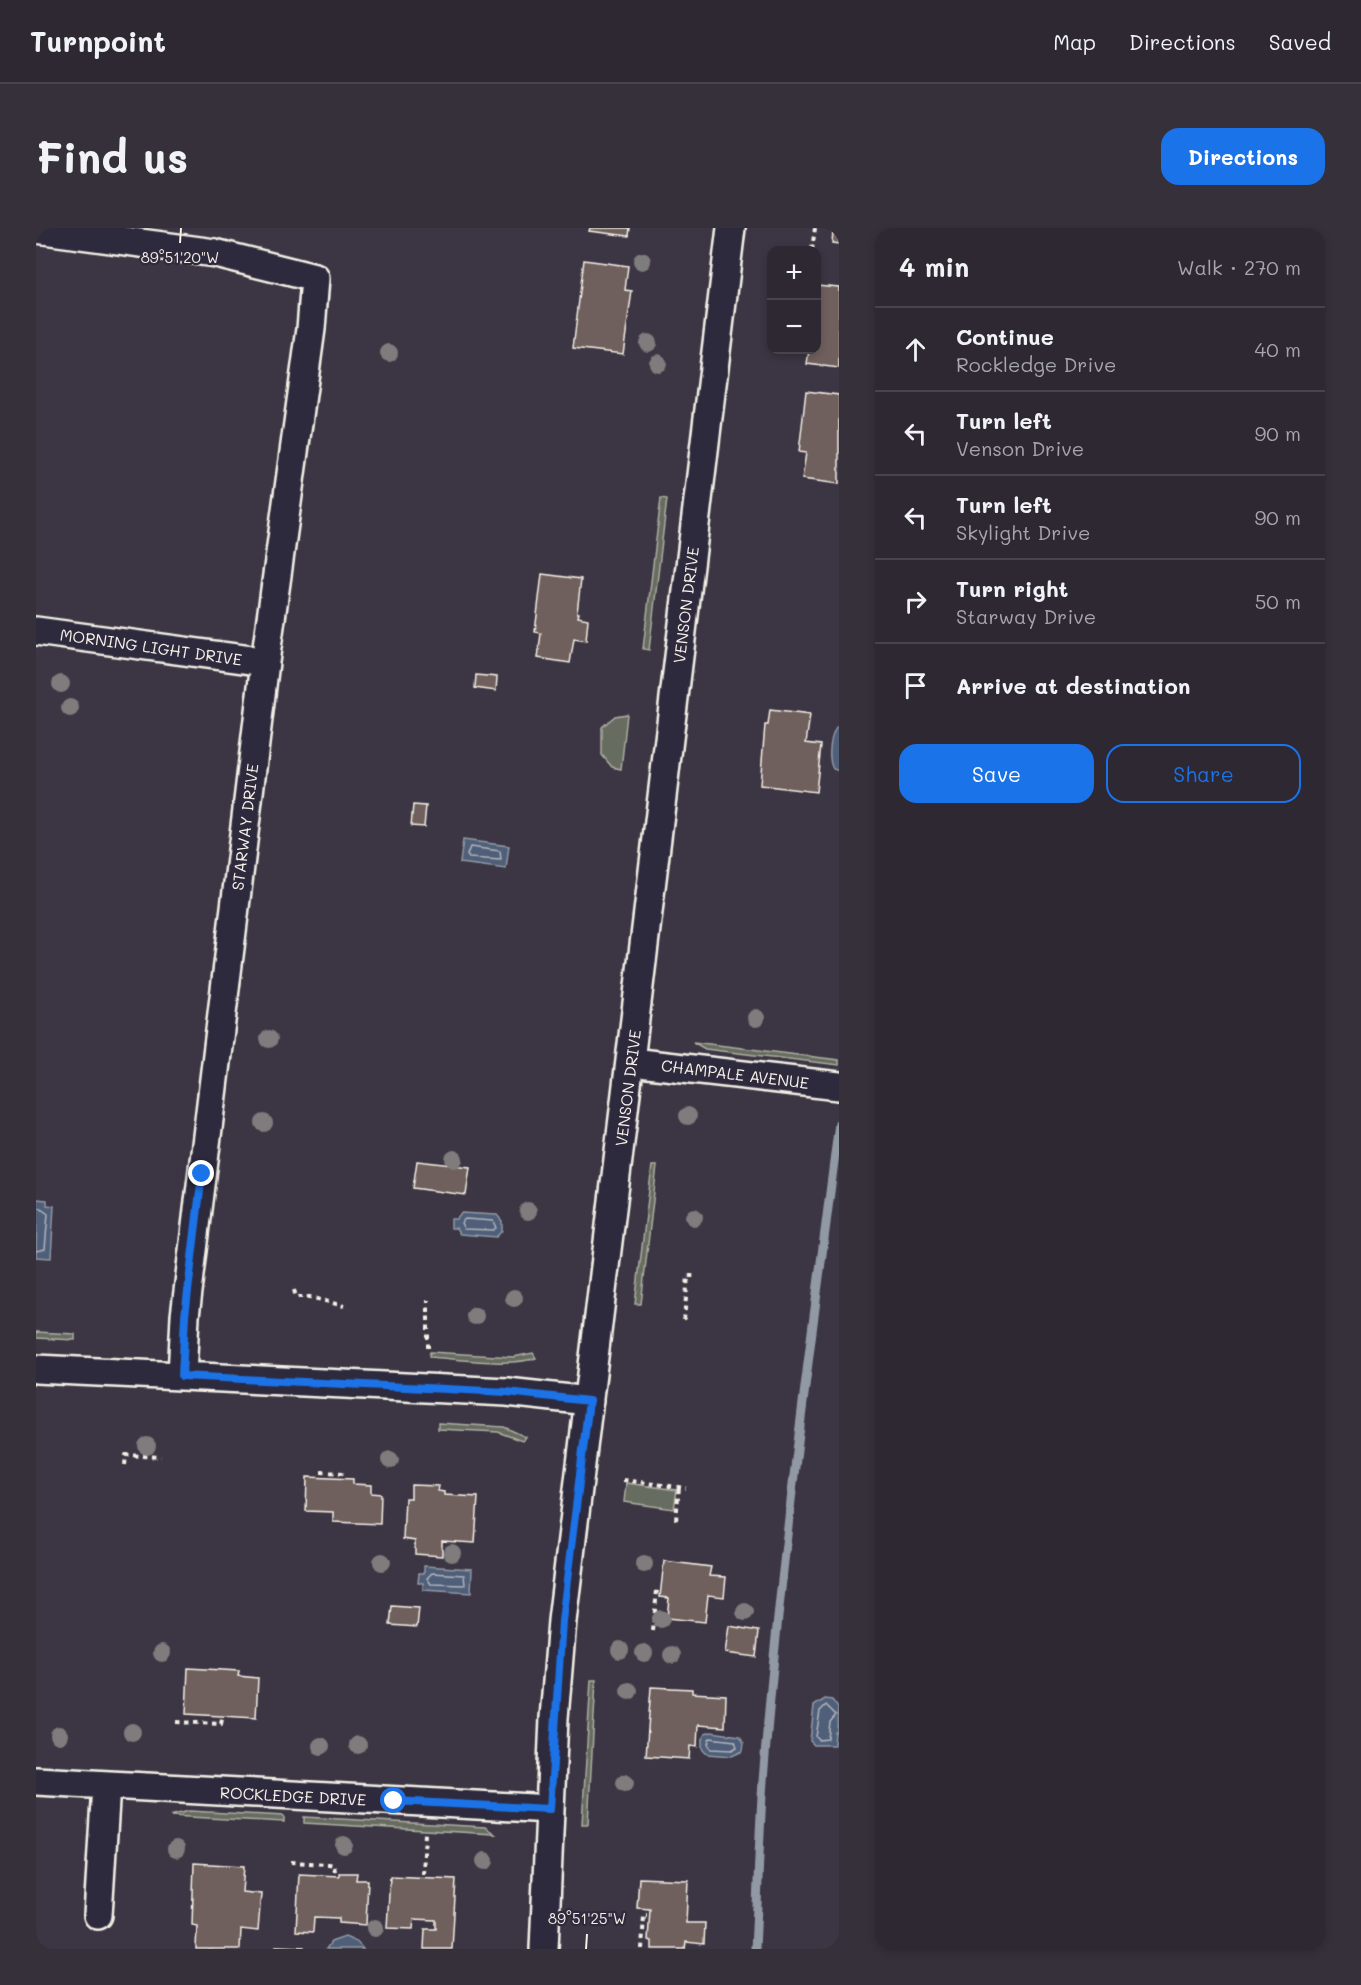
<!DOCTYPE html>
<html lang="en">
<head>
<meta charset="utf-8">
<style>
  body { margin:0; font-family:Mali,sans-serif; background:#35303a; color:#f1f3f6 }
  .controls { position:absolute; right:18px; top:18px; display:grid; overflow:hidden; border-radius:12px; box-shadow:0 3px 9px #0003 }
  .controls button { width:54px; height:54px; display:grid; place-items:center; padding:0; border:0; border-bottom:2px solid #48444d; background:#2d2832; color:#f1f3f6; font:30px sans-serif }
  .stop { position:absolute; width:18px; height:18px; margin:-14px; border:4px solid #1a73e8; border-radius:50%; background:#fff }
  .stop.end { background:#1a73e8; border-color:#fff; box-shadow:0 2px 6px #0008 }
  .list { margin:0; padding:0; list-style:none }
  h2 { display:flex; justify-content:space-between; align-items:center; height:78px; margin:0; padding:0 24px; font-size:26px }
  h2 small { font-size:20px; font-weight:400; color:#a7a6ac }
  .list li { display:grid; grid-template-columns:39px 1fr auto; gap:18px; align-items:center; box-sizing:border-box; height:84px; padding:0 24px; border-top:2px solid #48444d }
  .list b { display:block; font-size:22px; white-space:nowrap }
  .list p { margin:0; font-size:20px; white-space:nowrap; color:#a7a6ac }
  .list em { font-size:20px; font-style:normal; color:#a7a6ac }
  .actions { display:flex; gap:12px; padding:18px 24px }
  .actions a { flex:1; padding:14px 0; border:2px solid #1a73e8; border-radius:18px; text-align:center; font-size:21px; color:#1a73e8 }
  .actions .main { background:#1a73e8; color:#fff }
  .icon { flex:none; width:33px; height:33px; fill:none; stroke:currentColor; stroke-width:2; stroke-linecap:round; stroke-linejoin:round }
  .map { position:relative; flex:none; width:803px; height:1721px; overflow:hidden; border-radius:18px }
  header { display:flex; align-items:center; gap:36px; box-sizing:border-box; height:84px; padding:0 30px; background:#2d2832; border-bottom:2px solid #48444d }
  header strong { font-size:28px }
  nav { display:flex; gap:33px; margin-inline-start:auto; font-size:21px }
  .intro { display:flex; align-items:center; justify-content:space-between; box-sizing:border-box; height:144px; padding:0 36px }
  h1 { margin:0; font-size:42px }
  .button { padding:15px 27px; border-radius:18px; background:#1a73e8; color:#fff; font-size:21px; font-weight:700 }
  main { display:flex; gap:36px; padding:0 36px }
  aside { flex:1; background:#2d2832; border-radius:18px; box-shadow:0 3px 9px #0003 }
  .map>svg:first-child { display:block }
</style>
</head>
<body>
<header>
<strong>Turnpoint</strong>
<nav><a>Map</a><a>Directions</a><a>Saved</a></nav>
</header>
<div class="intro"><h1>Find us</h1><a class="button">Directions</a></div>
<main>
<div class="map">
<svg width="803" height="1721" viewBox="0 0 803 1721">
  <rect width="100%" height="100%" fill="#3c3543"/>
  <filter id="ink" filterUnits="userSpaceOnUse"><feTurbulence type="fractalNoise" baseFrequency=".0167" numOctaves="2"/><feDisplacementMap in="SourceGraphic" scale="12" xChannelSelector="R" yChannelSelector="G"/><feConvolveMatrix kernelMatrix="1 2 1 2 8 2 1 2 1" color-interpolation-filters="sRGB"/></filter>
  <g filter="url(#ink)">
    <path fill="#666c5f" stroke="#adaea4" stroke-width="1.5" d="M625 270 631 271 613 422 607 421Z
      M591 486 585 541 576 539 566 527V499L579 488Z
      M657 814 803 832V837L669 821Z
      M616 938H621L605 1076H599Z
      M0 1104 39 1106V1112L0 1110Z
      M394 1124 477 1129 497 1125 500 1130C474 1139 424 1131 393 1129Z
      M402 1195 468 1199 490 1209 486 1213 462 1204 402 1201Z
      M590 1255 641 1262 638 1281 588 1274Z
      M555 1452H560L552 1596H546Z
      M153 1583 248 1588V1594L134 1588Z
      M268 1589 449 1599 459 1606 268 1595Z"/>
    <path fill="#4f5e79" stroke="#9199a5" stroke-width="1.5" d="M803 497V543L797 541C791 530 794 504 803 497Z
      M427 612 473 618 470 641 424 635Z
      M1 971 11 972V977L18 978 15 1030 0 1029Z
      M425 985 461 987 466 993V1003L460 1009 424 1006 420 1000H415V991H420Z
      M388 1338 436 1341 435 1365 387 1362V1355H382L383 1345H388Z
      M789 1471 796 1472 802 1480 801 1504H799L798 1517H778L774 1513 778 1478Z
      M675 1504 704 1508 708 1515 707 1523 696 1528 671 1526 666 1521V1511L669 1506Z
      M309 1709 321 1714 327 1721H290L295 1714Z"/>
    <g fill="none" stroke-linecap="round" stroke-linejoin="round">
      <path stroke="#b2b6bc" stroke-width="1.5" d="M434 619 464 623 465 632 433 630 431 627Z
        M0 977 12 986 9 1021 0 1023
        M429 991 457 993 460 1000 457 1002 428 1001 425 995Z
        M396 1345 428 1347 429 1357 395 1356 391 1350Z
        M790 1477 800 1487 794 1494 792 1511 783 1512 780 1509 784 1483Z
        M674 1510 699 1513 701 1519 696 1522 675 1521 672 1516Z"/>
      <path stroke="#9199a5" stroke-width="9" d="M719 1721C722 1665 723 1609 727 1553 744 1333 775 1114 803 895"/>
    </g>
    <path fill="#6f605d" stroke="#f4f1e8" stroke-width="1.5" d="M554 0H594L593 8 553 3Z
      M791 0H803V16L796 15 797 3Z
      M548 32 592 38 589 62 596 63 587 126 537 120Z
      M780 57 803 59V140L771 136 773 122H780Z
      M770 163 803 167V256L766 251 770 225 763 224Z
      M506 346 545 351 541 385H543L542 389 552 391 550 413 538 411 534 435 502 430 505 405 499 404Z
      M440 447 461 449 460 463 439 460Z
      M734 482 774 487 770 515 785 517 780 564 724 557 729 497H732Z
      M377 577 390 578 388 599 375 598Z
      M381 933 434 939 430 967 377 960Z
      M271 1249 317 1251V1256L335 1257V1265L345 1266 344 1296 297 1294V1284L270 1283Z
      M375 1257 403 1258 402 1263 408 1264V1267L442 1269 439 1315 406 1313V1328L379 1326V1313L367 1311 369 1270H375Z
      M628 1333 675 1339 673 1348 690 1349 688 1369 672 1367 669 1394 631 1390 633 1370 624 1369Z
      M356 1378 383 1380 381 1399 354 1397Z
      M693 1398 723 1403 720 1429 689 1425Z
      M152 1440 203 1443 202 1448 222 1450 220 1490 150 1486Z
      M615 1459 656 1461V1465L690 1467 689 1499 662 1497 661 1519 654 1518 653 1531 610 1528Z
      M158 1635 208 1638 206 1664 225 1666 222 1703 205 1701 204 1721H160L161 1698 156 1697Z
      M303 1645H321L320 1652H332L330 1697 303 1695V1690L278 1689 277 1704 260 1703 263 1646 303 1648Z
      M354 1648 420 1651 416 1721H388L389 1701H400V1692L378 1691 377 1701 351 1700Z
      M603 1650 652 1652 650 1695H669L668 1716 650 1714 649 1721H616V1713L612 1712 614 1681 601 1680Z
      M240 1718 268 1719V1721H240Z"/>
    <g fill="none" stroke-linecap="round" stroke-linejoin="round">
      <g stroke="#f4f1e8" stroke-width="32">
        <path id="street" d="M0 1 179 25 279 50 275 101 229 434 149 1088 146 1148
          M0 403 229 434
          M595 834 803 858
          M0 1141 471 1164 553 1173
          M0 1553 514 1581
          M62 1687 70 1557
          M508 1721 518 1490 526 1393 695 0"/>
      </g>
      <path stroke="#f4f1e8" stroke-width="4" stroke-dasharray="4.5 4.5" stroke-linecap="butt" d="M776 22 779 0
        M258 1062 260 1069H274L308 1078
        M648 1092 652 1048H659
        M392 1120V1072
        M89 1237 90 1227 125 1229
        M285 1244 309 1245V1248
        M587 1252 650 1260
        M640 1292 643 1259
        M617 1403 621 1362
        M140 1494 185 1496 186 1491
        M255 1634 293 1636 298 1637 299 1644
        M387 1646 389 1605
        M606 1721 608 1687H611"/>
      <use href="#street" stroke="#2f2a3d" stroke-width="27"/>
    </g>
    <g fill="#7e7b7c">
      <circle cx="606" cy="33" r="9"/>
      <circle cx="612" cy="115" r="9"/>
      <circle cx="353" cy="125" r="9"/>
      <circle cx="622" cy="135" r="9"/>
      <circle cx="25" cy="456" r="9"/>
      <circle cx="34" cy="480" r="9"/>
      <circle cx="720" cy="790" r="9"/>
      <circle cx="233" cy="811" r="9"/>
      <circle cx="652" cy="888" r="9"/>
      <circle cx="228" cy="895" r="9"/>
      <circle cx="418" cy="931" r="9"/>
      <circle cx="492" cy="983" r="9"/>
      <circle cx="658" cy="989" r="9"/>
      <circle cx="478" cy="1070" r="9"/>
      <circle cx="439" cy="1088" r="9"/>
      <circle cx="111" cy="1218" r="9"/>
      <circle cx="354" cy="1232" r="9"/>
      <circle cx="416" cy="1325" r="9"/>
      <circle cx="346" cy="1334" r="9"/>
      <circle cx="608" cy="1336" r="9"/>
      <circle cx="709" cy="1384" r="9"/>
      <circle cx="625" cy="1391" r="9"/>
      <circle cx="584" cy="1422" r="9"/>
      <circle cx="126" cy="1425" r="9"/>
      <circle cx="608" cy="1425" r="9"/>
      <circle cx="636" cy="1427" r="9"/>
      <circle cx="593" cy="1463" r="9"/>
      <circle cx="96" cy="1504" r="9"/>
      <circle cx="23" cy="1507" r="9"/>
      <circle cx="322" cy="1517" r="9"/>
      <circle cx="285" cy="1518" r="9"/>
      <circle cx="589" cy="1555" r="9"/>
      <circle cx="308" cy="1617" r="9"/>
      <circle cx="140" cy="1621" r="9"/>
      <circle cx="449" cy="1633" r="9"/>
      <circle cx="339" cy="1700" r="9"/>
    </g>
  </g>
  <g fill="none" stroke-linecap="round" stroke-linejoin="round" filter="url(#ink)">
    <path stroke="#1a73e8" stroke-width="8" d="M166 946 149 1088 146 1148 471 1164 553 1173 526 1393 514 1581 358 1573"/>
  </g>
  <path fill="none" stroke="#f4f1e8" stroke-width="2" d="M144 15 145 0M550 1721 551 1706"/>
  <g text-anchor="middle" stroke-width="4.5" stroke-linejoin="round" paint-order="stroke">
    <g font-size="16" fill="#f4f1e8" stroke="#2f2a3d">
      <text transform="translate(650 377) rotate(-83)" y="6">VENSON DRIVE</text>
      <text transform="translate(115 419) rotate(8)" y="6">MORNING LIGHT DRIVE</text>
      <text transform="translate(209 599) rotate(-83)" y="6">STARWAY DRIVE</text>
      <text transform="translate(699 846) rotate(7)" y="6">CHAMPALE AVENUE</text>
      <text transform="translate(592 860) rotate(-83)" y="6">VENSON DRIVE</text>
      <text transform="translate(257 1568) rotate(3)" y="6">ROCKLEDGE DRIVE</text>
    </g>
  </g>
  <g font-size="15" text-anchor="middle" fill="#f4f1e8" stroke="#2f2a3d" stroke-width="4.5" stroke-linejoin="round" paint-order="stroke">
    <text x="144" y="35">89°51'20"W</text>
    <text x="551" y="1696">89°51'25"W</text>
  </g>
</svg>
<div class="controls">
<button>+</button>
<button>−</button>
</div>
<div class="stop" style="left:358px;top:1573px"></div>
<div class="stop end" style="left:166px;top:946px"></div>
</div>
<aside>
<h2>4 min<small>Walk · 270 m</small></h2>
<ul class="list">
<li><svg class="icon" aria-label="ahead" viewBox="0 0 24 24"><path d="M12 20V5M6 11l6-6 6 6"/></svg><div><b>Continue</b><p>Rockledge Drive</p></div><em>40 m</em></li>
<li><svg class="icon" aria-label="left" viewBox="0 0 24 24"><path d="M17 20v-9H6M10 6l-5 5 5 5"/></svg><div><b>Turn left</b><p>Venson Drive</p></div><em>90 m</em></li>
<li><svg class="icon" aria-label="left" viewBox="0 0 24 24"><path d="M17 20v-9H6M10 6l-5 5 5 5"/></svg><div><b>Turn left</b><p>Skylight Drive</p></div><em>90 m</em></li>
<li><svg class="icon" aria-label="right" viewBox="0 0 24 24"><path d="M7 20v-9h11M14 6l5 5-5 5"/></svg><div><b>Turn right</b><p>Starway Drive</p></div><em>50 m</em></li>
<li><svg class="icon" aria-label="arrive" viewBox="0 0 24 24"><path d="M6 21V4h12l-3 4 3 4H6"/></svg><div><b>Arrive at destination</b></div></li>
</ul>
<div class="actions"><a class="main">Save</a><a>Share</a></div>
</aside>
</main>
</body>
</html>
